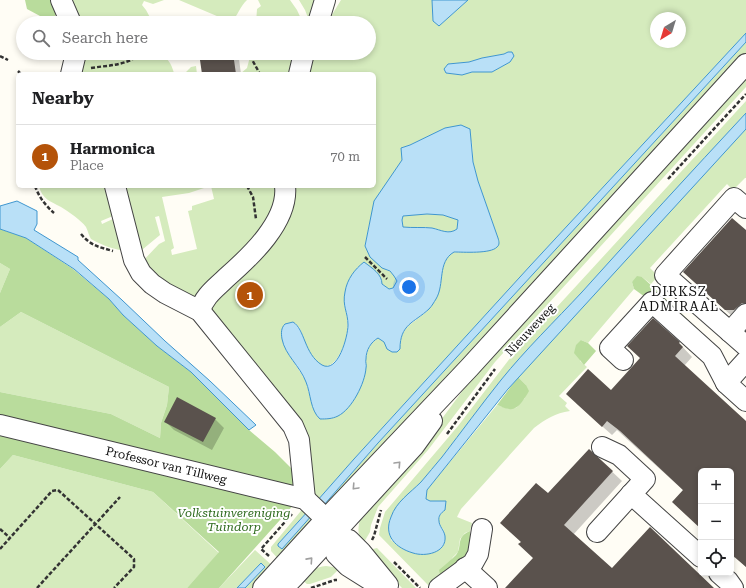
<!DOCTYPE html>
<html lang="en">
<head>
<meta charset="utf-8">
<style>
  body { margin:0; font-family:"Roboto Serif",serif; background:#f2f2f2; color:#202124 }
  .controls { position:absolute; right:12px; bottom:12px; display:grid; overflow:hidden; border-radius:6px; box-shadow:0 2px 6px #0003 }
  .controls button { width:36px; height:36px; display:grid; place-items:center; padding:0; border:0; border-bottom:1px solid #e0e0e0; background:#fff; color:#202124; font:20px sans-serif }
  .compass { position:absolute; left:650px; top:12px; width:36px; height:36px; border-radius:50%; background:#fff; box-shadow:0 2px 6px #0003; rotate:218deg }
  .you { position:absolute; left:409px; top:287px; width:14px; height:14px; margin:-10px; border:3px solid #fff; border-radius:50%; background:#1a73e8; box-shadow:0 0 0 6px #1a73e833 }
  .badge { display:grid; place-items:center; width:26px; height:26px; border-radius:50%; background:#b45309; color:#fff; font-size:13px; font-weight:700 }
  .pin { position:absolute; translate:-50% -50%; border:2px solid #fff; box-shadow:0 1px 4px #0006 }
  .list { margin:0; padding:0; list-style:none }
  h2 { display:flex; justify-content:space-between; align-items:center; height:52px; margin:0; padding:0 16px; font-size:17px }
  h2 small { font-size:13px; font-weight:400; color:#757577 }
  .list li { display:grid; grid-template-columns:26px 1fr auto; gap:12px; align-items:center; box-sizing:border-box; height:64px; padding:0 16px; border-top:1px solid #e0e0e0 }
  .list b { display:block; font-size:15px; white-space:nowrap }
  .list p { margin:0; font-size:13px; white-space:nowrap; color:#757577 }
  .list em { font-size:13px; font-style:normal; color:#757577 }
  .icon { flex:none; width:22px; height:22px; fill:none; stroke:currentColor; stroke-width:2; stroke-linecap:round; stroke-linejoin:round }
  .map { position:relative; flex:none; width:746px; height:588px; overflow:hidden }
  .search { position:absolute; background:#fff; box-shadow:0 2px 6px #0003; left:16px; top:16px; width:360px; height:44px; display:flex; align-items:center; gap:10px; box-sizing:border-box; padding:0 14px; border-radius:22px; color:#757577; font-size:15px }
  .panel { position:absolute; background:#fff; box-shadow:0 2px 6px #0003; left:16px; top:72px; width:360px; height:116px; border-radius:6px }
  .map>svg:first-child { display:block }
</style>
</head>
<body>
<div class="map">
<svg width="746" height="588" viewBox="0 0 746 588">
  <rect width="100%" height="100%" fill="#fffdf5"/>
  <path fill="#d5ebbd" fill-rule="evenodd" d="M64 0H164L153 4 144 1 142 5 146 10 153 23H74Z
    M179 0H247C240 6 238 16 231 22Z
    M258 0H290L297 10 303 23H256L257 9 261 6Z
    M299 0H319L310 23 305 10Z
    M341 0H432L433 21 439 26 468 0H746V33L530 266 354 459 317 501 311 495 305 464 208 307 290 186H374V74H303L310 53H369V23H327ZM656 18H680V42H656ZM508 52 510 62 492 72H472L462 75 446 73 448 64 469 62 482 58 504 54ZM445 128 472 142 473 162 478 181 498 238C488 242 470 251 461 252 456 253 453 251 449 255 438 266 444 285 436 298 434 302 432 306 429 309 415 324 400 324 400 349L378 338C369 344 365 354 366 365L340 415 327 419 309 393 306 381 286 350 285 324 293 322C295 324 299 326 300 329 303 334 303 341 306 347 318 371 332 374 343 347 349 332 349 319 344 304L382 284 389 289 393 288 397 281C394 276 392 271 386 270L365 246 369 225 389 180 402 160V148L410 145Z
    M746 42V53L330 507 323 506 378 443Z
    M79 53H159C168 58 171 63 174 73H185L191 67 196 66 197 74H74Z
    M251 53H300L295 74H240L247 68Z
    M746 75V87L495 362 428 450 378 507 371 525 370 532 363 544C357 536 358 528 360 519L438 424 469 382Z
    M746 101V113L501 380 442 457 422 481 399 504 391 516V540L404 550 444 545 445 538 443 529 440 526 438 520 446 501H430L426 499 427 490 435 480 497 405 509 409 516 408 525 398 526 385 518 377 746 129V178H745L733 190 727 184 650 268 658 276 651 284 642 277 632 282 634 289 588 343 581 340 580 361 587 367 559 396 567 403 565 406 570 411C555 413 546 419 534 428L461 509 457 517 472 523 470 531 465 533 460 539 458 552 453 557 443 575 428 585 379 535 380 528 385 512 458 426 511 357Z
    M39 186H110L113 216 101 221 102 224 115 218 127 251C114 250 102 245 91 239 89 236 88 231 86 227 81 220 69 212 61 207 50 201 42 199 39 186Z
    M118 186H210L189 193 162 197 174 248 171 250 172 255 197 249 188 211 192 210V206L214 199 211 186H282L281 203 252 243 189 303 140 264 159 244 165 241 159 216 155 217 160 235 137 254Z
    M427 214 443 215 459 220 457 229C449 235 441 230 432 228 424 227 412 228 403 227L402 220 403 216Z
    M0 263 10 269 0 293Z
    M21 312 169 387 167 405 161 423 160 438 111 414 0 392V327Z
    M13 455 153 492 219 553 187 588H0V469Z
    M305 506 309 510 278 544 313 514 316 516 281 562 271 551V547Z
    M377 548 416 588H402L372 556 373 549Z
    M255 550 275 568 257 588H245L265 567 261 563 237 588H219Z
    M326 566 333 567 339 569 331 577 310 584H307L301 579C309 572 315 567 326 566Z"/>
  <path fill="#b9dc9c" d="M25 0H53L57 12 54 18 59 23H38L40 16 27 9Z
    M0 229 26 238 73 269 109 299 123 315 157 346 191 372 249 430 275 452 299 476 298 487 209 470 0 420V392L111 414 160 438 161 423 167 405 169 387 21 312 0 327V293L10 269 0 263Z
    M637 276 642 277 651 285 701 332 699 336 651 292 645 297 634 289 632 282Z
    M581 340 588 343 596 351 584 365 574 353 576 345Z
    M518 377 526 385 529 391C525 398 518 411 509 409 505 409 501 406 497 405Z
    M0 432 297 501 219 588H187L219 552 153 492 13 455 0 469Z
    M470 531V553L443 575 440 574 439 570C445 565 451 560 456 555 463 547 455 537 470 531Z"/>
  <path fill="#b9e0f7" stroke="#3f96cf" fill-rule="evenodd" d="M432 0H468L439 26 433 21Z
    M746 33V42L378 443 323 506 317 501 354 459 530 266Z
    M508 52H512L514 56 510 62 492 72H472L462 75 446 73 444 69 448 64 469 62 482 58 504 54Z
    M746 113V129L508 389 427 490 426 499 430 501H446L445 510C441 513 438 516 439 521 439 526 444 530 445 536 447 553 425 557 413 553 396 548 383 536 391 517 396 502 410 493 421 482 428 474 435 465 442 457 462 431 481 405 501 380 526 349 555 321 582 292 636 232 691 172 746 113Z
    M461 125 470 129 473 162 478 181 498 238C499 241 500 245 497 247 491 254 463 252 454 252 437 262 445 284 436 299 434 302 432 306 429 309 414 323 400 324 400 349L397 352H392L387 349 384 342 378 338C371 342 366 350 366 359 365 362 367 365 366 368 365 383 352 409 338 416 332 419 326 419 320 419 310 410 311 394 306 382 300 366 285 355 282 339 281 333 281 328 285 324L293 322C305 329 304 354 322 365 338 374 348 336 348 325 348 312 342 306 345 292 347 279 355 269 364 262 372 268 382 274 382 284L389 289 393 288 397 281 394 276 390 271 382 268 370 257 365 246 374 201 402 160 401 148 410 145 445 128ZM427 214 443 215 458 220 457 229C449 235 441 230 432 228 424 227 412 228 403 227L402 220 403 216Z
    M17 201 37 211V224L34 230 78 257V260L122 300 165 341 210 381 256 425 249 430 191 372 157 346 123 315 109 299 74 269 26 238 0 229V206Z
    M309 510 313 514 282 549 278 546V544Z
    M261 563 265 567 245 588H237Z"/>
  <path fill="#0003" d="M233 53 239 59 241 74H203Z
    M746 232V316L735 319 694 281Z
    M679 343 692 357 684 366 746 422V567L735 557 734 558 731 556V471H701V528L684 491 617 430 612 435 576 403 611 391Z
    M215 419 224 428 212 450 174 430 165 421Z
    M589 450 622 481 573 535 612 570 713 588H516L534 558 548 495Z"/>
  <path fill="#5a524d" d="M199 53H233L236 74H202Z
    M732 218 746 230V303H742L734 310H725L683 272Z
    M653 318 680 342 679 343 683 347 675 356 746 421V567L731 554V471H701V529L672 502 683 490 620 431 607 421 602 427 566 394 588 369 611 390 640 358 627 346Z
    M177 397 216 418 203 442 164 422Z
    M589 449 613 471 564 525 612 568 650 527 714 588H505L533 558 518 544 521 542 500 523 536 483 548 493Z"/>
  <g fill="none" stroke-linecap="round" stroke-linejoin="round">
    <g stroke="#444" stroke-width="22">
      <g id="minor">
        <path d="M61 0 71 23"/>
        <path d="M318 23 325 0"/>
        <path d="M71 74 76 53"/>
        <path d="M299 74 304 53"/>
        <path d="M115 186 134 260 141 273 152 284 165 293 200 311 293 426 299 440 305 499"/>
        <path d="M746 208 734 198 665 275 746 346"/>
        <path d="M200 311C204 296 216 288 226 278 250 257 289 221 285 186"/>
        <path d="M730 332 746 314"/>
        <path d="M623 360 610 348 652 302 712 356 726 383"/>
        <path d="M746 361 726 383 746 401"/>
        <path id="s1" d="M0 425 305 499 326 519 332 536 336 554 348 566 383 588"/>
        <path d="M631 494 701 557"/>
        <path d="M597 532 645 479 619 455 602 447"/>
        <path d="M332 536 349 540 361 552 388 585"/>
        <path d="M465 568 487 588"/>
        <path d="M719 573 728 581 733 588"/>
        <path d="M263 588 326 519 469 368 746 64"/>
        <path d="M283 588 293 578 414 446 432 421"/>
        <path d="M439 588 473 563 478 554 482 529"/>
      </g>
    </g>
    <path stroke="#333" stroke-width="2.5" stroke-dasharray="4 2" stroke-linecap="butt" d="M146 19 149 23
      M0 56 8 60
      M250 56 260 74
      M91 68C109 65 127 66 141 53
      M18 71 21 74
      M668 179 746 94
      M35 186C39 197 45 205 54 213
      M247 186 253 197 256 219
      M81 234C91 246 99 247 113 251
      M365 257 387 279
      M447 434 495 369
      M0 529 10 538
      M372 540 374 536 381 510
      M0 549 52 491 58 490 134 559V567L114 588
      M269 556 261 549 292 514
      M394 562 420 588
      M37 588 120 497
      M311 588 335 580H337"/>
    <use href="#minor" stroke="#fff" stroke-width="20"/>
  </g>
  <defs><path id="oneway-chevron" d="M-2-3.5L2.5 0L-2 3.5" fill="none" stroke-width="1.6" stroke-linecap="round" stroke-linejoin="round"/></defs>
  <g stroke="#a0a0a0">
    <use href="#oneway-chevron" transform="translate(398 464) rotate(-47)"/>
    <use href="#oneway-chevron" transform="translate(355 487) rotate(133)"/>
    <use href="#oneway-chevron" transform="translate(310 560) rotate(-48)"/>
  </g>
  <g text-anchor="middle" stroke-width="4" stroke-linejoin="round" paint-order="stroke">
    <g font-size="12" fill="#111" stroke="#fff">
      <text transform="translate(530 330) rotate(-47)" y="4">Nieuweweg</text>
      <text dy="4" stroke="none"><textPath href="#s1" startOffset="171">Professor van Tillweg</textPath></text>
    </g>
    <g font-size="12" font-style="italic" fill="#2f6b1f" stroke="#fff">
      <text x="234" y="517">Volkstuinvereniging<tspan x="234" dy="14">Tuindorp</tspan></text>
    </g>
    <g font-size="13" letter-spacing="1" fill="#111" stroke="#fff">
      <text x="679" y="296">DIRKSZ<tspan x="679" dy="15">ADMIRAAL</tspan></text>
    </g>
  </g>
</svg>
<div class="controls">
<button>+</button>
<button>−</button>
<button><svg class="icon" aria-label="locate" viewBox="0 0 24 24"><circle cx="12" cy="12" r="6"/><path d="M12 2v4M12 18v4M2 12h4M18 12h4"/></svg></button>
</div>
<svg class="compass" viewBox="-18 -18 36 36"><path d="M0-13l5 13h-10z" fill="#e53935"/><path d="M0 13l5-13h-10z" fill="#757577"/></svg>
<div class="you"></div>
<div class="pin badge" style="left:250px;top:295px">1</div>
<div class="search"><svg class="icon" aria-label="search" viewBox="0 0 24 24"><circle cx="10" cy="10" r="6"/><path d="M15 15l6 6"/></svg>Search here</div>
<section class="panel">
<h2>Nearby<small></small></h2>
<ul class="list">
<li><span class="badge">1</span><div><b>Harmonica</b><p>Place</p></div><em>70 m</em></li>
</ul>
</section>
</div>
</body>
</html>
